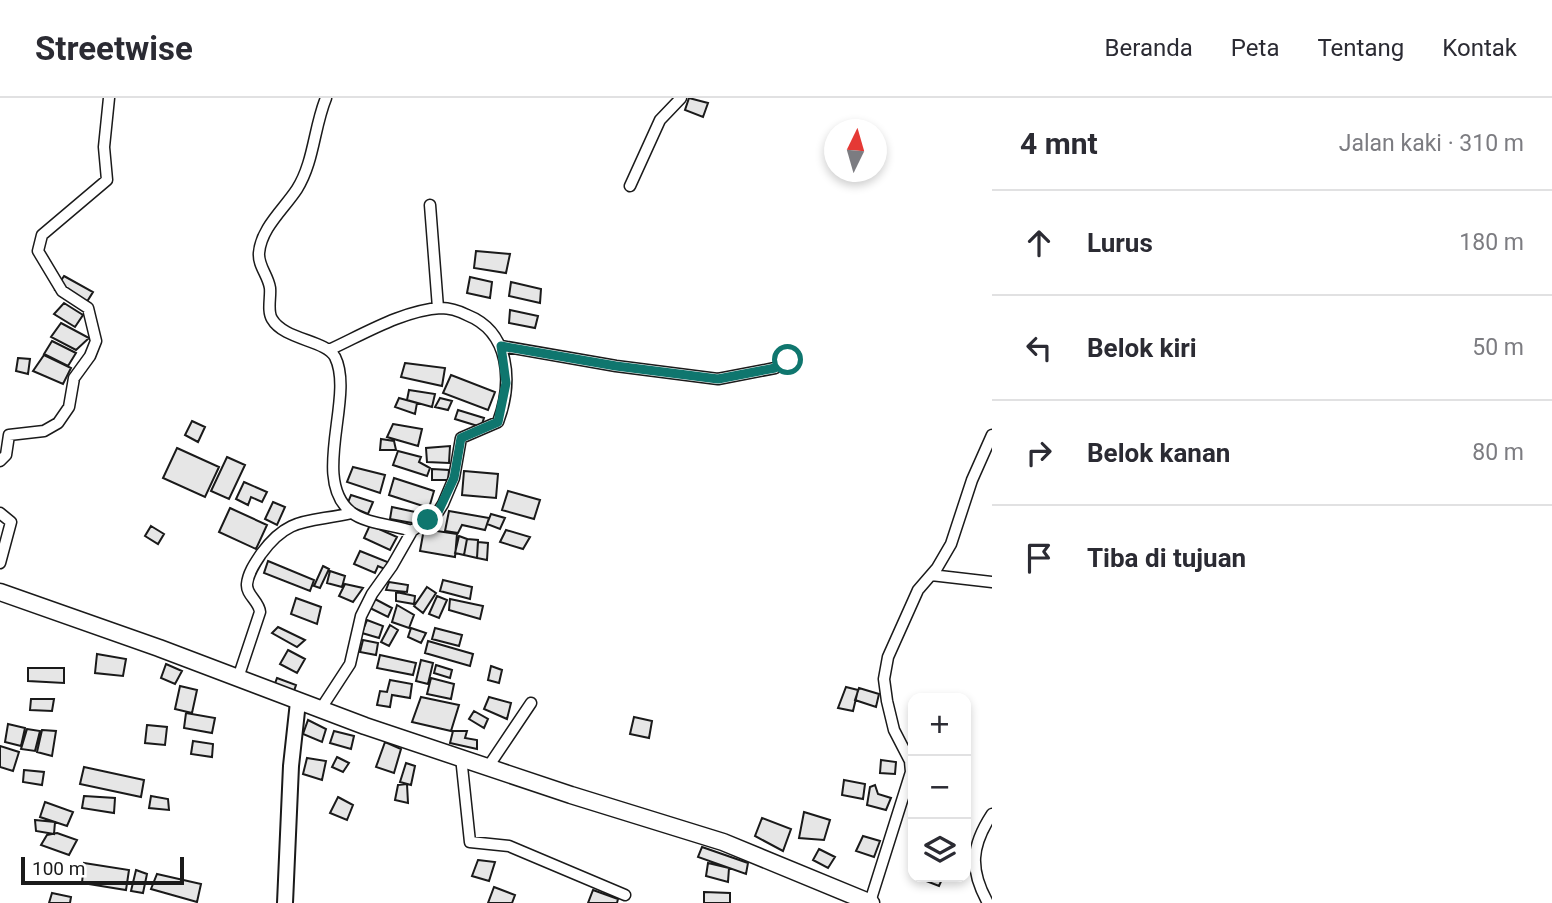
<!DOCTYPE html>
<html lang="id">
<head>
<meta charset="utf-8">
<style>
  body { margin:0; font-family:Roboto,sans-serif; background:#f2f2f3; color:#2b2b33 }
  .controls { position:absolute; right:21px; bottom:21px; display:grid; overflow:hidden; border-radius:14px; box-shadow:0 4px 10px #0003 }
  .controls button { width:63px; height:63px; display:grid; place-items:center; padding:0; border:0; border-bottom:2px solid #e1e1e2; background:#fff; color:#2b2b33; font:35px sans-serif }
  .compass { position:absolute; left:824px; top:21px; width:63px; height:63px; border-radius:50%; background:#fff; box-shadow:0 4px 10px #0003; rotate:5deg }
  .scale { position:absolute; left:21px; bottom:18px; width:163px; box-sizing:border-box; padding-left:7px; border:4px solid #1a1a1a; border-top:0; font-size:19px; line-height:24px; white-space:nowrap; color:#1a1a1a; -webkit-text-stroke:5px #fff; paint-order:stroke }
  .stop { position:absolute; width:21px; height:21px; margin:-16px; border:5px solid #0f766e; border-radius:50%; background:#fff }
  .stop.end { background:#0f766e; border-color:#fff; box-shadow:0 2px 7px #0008 }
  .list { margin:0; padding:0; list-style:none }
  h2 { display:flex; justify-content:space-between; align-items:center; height:91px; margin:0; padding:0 28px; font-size:30px }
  h2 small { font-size:23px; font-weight:400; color:#7c7c81 }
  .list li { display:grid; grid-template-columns:46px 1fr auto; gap:21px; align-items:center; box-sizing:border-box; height:105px; padding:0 28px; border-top:2px solid #e1e1e2 }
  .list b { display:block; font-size:26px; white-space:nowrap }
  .list em { font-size:23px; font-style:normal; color:#7c7c81 }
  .icon { flex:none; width:38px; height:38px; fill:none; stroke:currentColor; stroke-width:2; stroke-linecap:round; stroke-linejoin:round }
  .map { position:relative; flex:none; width:992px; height:805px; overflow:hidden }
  header { display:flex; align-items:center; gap:42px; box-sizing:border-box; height:98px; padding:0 35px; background:#fff; border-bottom:2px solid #e1e1e2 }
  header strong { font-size:33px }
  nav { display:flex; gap:38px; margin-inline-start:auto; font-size:24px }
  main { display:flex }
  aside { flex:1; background:#fff }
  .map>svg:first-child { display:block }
</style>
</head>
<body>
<header>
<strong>Streetwise</strong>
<nav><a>Beranda</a><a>Peta</a><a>Tentang</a><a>Kontak</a></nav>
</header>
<main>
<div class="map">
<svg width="992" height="805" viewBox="0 0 992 805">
  <rect width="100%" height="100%" fill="#fff"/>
  <path fill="#e6e6e6" stroke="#1a1a1a" stroke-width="2" d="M689 0 708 5 703 19 685 12Z
    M476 153 510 156 506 175 474 170Z
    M64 178 93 194 83 210 55 192Z
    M470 179 492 184 490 200 467 195Z
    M511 184 541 191 540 205 509 198Z
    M64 205 83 217 75 229 54 216Z
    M510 212 538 218 535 230 509 225Z
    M61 225 89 240 76 252 51 239Z
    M52 243 76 255 68 268 44 256Z
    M44 257 71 270 63 286 33 273Z
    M18 260 30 261 28 276 16 273Z
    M405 265 445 270 442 288 401 279Z
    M451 277 495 294 488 312 443 295Z
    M409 292 435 296 432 309 407 302Z
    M399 300 417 305 415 316 395 309Z
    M440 300 452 303 448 312 435 309Z
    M458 312 484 320 481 329 455 321Z
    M192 323 205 329 198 344 185 337Z
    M393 326 422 331 418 348 387 339Z
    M381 341 394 343 396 352H380Z
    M450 348 449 365 427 364 426 350Z
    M177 350 219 369 205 399 163 380Z
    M398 353 421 359 419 364 430 370 427 378 393 367Z
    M227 359 245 367 229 401 211 393Z
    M353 369 385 377 380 395 347 384Z
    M432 371 449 372 448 382H432Z
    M464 373 498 376 496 400 462 397Z
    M394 380 434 393 429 410 389 397Z
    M244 384 267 394 262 404 251 399 248 407 236 401Z
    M508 393 540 402 534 421 502 412Z
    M351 397 373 404 368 416 347 407Z
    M273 404 285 409 277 427 265 421Z
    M392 409 420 415 418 426 390 421Z
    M230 410 267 427 256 451 219 434Z
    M449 413 489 420 485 432 462 427 458 435 445 433Z
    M491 416 505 420 500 431 487 426Z
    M370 427 397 439 390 452 364 440Z
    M151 428 164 436 158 446 145 438Z
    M424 431 457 436 455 459 420 453Z
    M506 432 530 439 523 451 500 444Z
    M459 438 467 441 464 457 455 455Z
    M467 441 478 442 477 460 464 457Z
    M478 444 488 445 487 462 477 460Z
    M360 453 390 465 387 472 378 468 375 475 354 466Z
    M268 463 314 482 310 493 264 475Z
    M323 468 329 471 320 490 314 488Z
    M330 473 345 478 342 489 327 485Z
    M443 482 472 489 470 501 440 493Z
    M389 484 408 487 407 494 386 492Z
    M345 486 363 490 353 504 339 498Z
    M427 489 436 495 423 515 414 508Z
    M396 494 415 498 414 506 396 503Z
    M437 498 447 502 439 520 429 516Z
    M296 500 321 509 317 526 291 516Z
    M375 501 392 510 388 519 370 510Z
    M450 501 483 508 480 521 449 512Z
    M397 507 414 517 409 530 392 524Z
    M367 522 383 528 379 540 362 535Z
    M390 527 398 532 389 548 381 544Z
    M278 529 305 542 297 549 272 535Z
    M411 530 426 535 421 545 408 539Z
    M435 530 462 537 459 548 432 541Z
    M363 542 378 545 376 557 360 554Z
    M428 543 473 556 470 568 425 555Z
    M288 552 305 561 297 575 280 566Z
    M97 556 126 561 123 578 95 575Z
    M380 557 416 565 413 577 377 570Z
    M421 562 433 565 428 586 416 583Z
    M166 566 182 573 175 586 161 580Z
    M436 567 452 572 450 580 434 575Z
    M491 568 502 572 499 585 488 582Z
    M28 570H64V585L28 583Z
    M277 580 296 587 292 599 273 591Z
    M431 580 454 586 451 601 427 596Z
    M390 582 412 586 410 600 392 597 390 609 377 607 380 593 387 594Z
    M180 588 197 592 192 615 175 611Z
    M846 589 858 592 853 613 838 610Z
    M859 590 879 596 876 609 855 602Z
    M421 599 459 607 451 633 412 624Z
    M489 599 511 605 507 621 484 611Z
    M31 601H54L52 613 30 612Z
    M474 613 488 621 484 630 469 621Z
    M186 615 215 620 212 635 184 630Z
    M634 619 652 623 649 640 630 636Z
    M308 622 326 631 322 644 303 636Z
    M8 626 25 630 21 648 5 644Z
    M147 627 167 629 165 647 145 645Z
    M27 631 40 633 35 653 21 651Z
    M42 632 56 633 52 658 37 654Z
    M334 633 354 638 351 651 330 645Z
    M453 633H467L465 640 477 642V651L450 645Z
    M193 643 213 646 212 659 191 656Z
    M385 644 401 651 394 675 376 669Z
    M0 648 19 654 13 673 0 669Z
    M337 659 349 665 343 674 332 669Z
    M307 660 326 663 322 682 303 676Z
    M881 662 896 664 895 676 880 675Z
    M406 665 415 668 411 687 400 684Z
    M84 669 144 682 141 699 80 686Z
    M24 672 44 674 42 687 23 684Z
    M844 682 865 686 863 701 842 697Z
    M407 686 408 705 395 702 398 687Z
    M875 687 878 696 891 700 886 712 867 707 870 689Z
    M84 698 115 700 114 715 82 710Z
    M151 698 168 701 169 712 149 710Z
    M338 699 353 707 347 722 330 715Z
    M45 704 73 714 67 728 40 719Z
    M804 714 830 722 824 742 799 740Z
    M762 720 791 731 783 753 755 738Z
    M35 722 55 724 54 736 36 733Z
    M57 735 77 742 69 757 41 747 47 737Z
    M863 738 880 743 874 759 856 753Z
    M702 749 748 765 746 776 698 759Z
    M819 751 835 759 828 770 813 762Z
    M478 762 495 764 489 783 472 778Z
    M84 765 129 772 126 792 82 785Z
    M708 765 729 770 728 784 706 778Z
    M136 772 147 776 143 795 131 793Z
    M157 776 201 786 197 804 151 791Z
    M916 779H943L939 788Z
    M494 789 515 797 512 805H488Z
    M593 792 618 801 617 805H588Z
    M704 794 730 795V805H704Z
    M52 795 71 799 70 805H49Z"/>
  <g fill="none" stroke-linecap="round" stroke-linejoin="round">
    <g stroke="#1a1a1a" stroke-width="13">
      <path id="street" d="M326 0C314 29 314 64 297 91 284 111 261 130 259 155 258 168 268 177 270 190 271 199 267 213 272 221 284 242 326 242 335 259 355 299 310 381 351 414 365 426 395 427 412 433
        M630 88 660 22 681 0
        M430 107 438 210
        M501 248 616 268 718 281 775 270 787 262
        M0 363 6 357 9 337 44 333 58 325 69 309 74 280 90 258 96 243 88 210 62 193 38 153 42 137 107 82 104 49 109 0
        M0 415 11 424 0 465
        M931 477 992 484
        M238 580 260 514C259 503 246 497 247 486 248 475 255 465 261 456 289 417 310 425 352 415
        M320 612 350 566 361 518 372 496 392 468 412 433 438 414 443 406 454 380 461 340 498 324C513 284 510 234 467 217 459 213 450 210 441 210 403 212 362 237 329 252
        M461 659 470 744 509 748 625 797
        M488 669 531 605
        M870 804 911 674 910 663 894 632 887 603 884 581 888 559 918 492 937 470 951 446 972 382 992 337
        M988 805C969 771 971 748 992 716"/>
    </g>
    <g stroke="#1a1a1a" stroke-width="18">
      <path id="secondary" d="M285 805 291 668 298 604"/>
    </g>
    <g stroke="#1a1a1a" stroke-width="19">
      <path id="primary" d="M0 494 159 550 365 628 571 697 723 744 871 805"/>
    </g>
    <use href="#street" stroke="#fff" stroke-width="10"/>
    <use href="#secondary" stroke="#fff" stroke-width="14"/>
    <use href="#primary" stroke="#fff" stroke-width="16"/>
  </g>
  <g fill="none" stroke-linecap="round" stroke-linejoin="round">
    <path stroke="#0f766e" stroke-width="9" d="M428 422 438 414 454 380 461 340 498 324 506 285 501 248 616 268 718 281 775 270 788 262"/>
  </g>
</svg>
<div class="controls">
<button>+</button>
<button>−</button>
<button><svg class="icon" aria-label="layers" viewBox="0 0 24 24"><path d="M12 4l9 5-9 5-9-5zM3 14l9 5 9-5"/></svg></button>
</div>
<svg class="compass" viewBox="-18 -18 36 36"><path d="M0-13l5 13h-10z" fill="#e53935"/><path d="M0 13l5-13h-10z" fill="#7c7c81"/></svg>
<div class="scale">100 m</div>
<div class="stop" style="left:788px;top:262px"></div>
<div class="stop end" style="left:428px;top:422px"></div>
</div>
<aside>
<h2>4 mnt<small>Jalan kaki · 310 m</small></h2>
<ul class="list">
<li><svg class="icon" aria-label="ahead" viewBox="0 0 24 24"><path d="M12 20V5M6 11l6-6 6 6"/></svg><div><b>Lurus</b></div><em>180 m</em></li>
<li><svg class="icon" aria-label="left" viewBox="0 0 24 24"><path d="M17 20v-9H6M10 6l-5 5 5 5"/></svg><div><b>Belok kiri</b></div><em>50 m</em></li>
<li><svg class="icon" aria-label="right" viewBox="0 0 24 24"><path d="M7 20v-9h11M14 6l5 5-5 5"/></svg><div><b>Belok kanan</b></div><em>80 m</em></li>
<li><svg class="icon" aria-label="arrive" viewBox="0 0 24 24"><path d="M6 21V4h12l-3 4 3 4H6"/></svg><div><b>Tiba di tujuan</b></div></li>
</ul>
</aside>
</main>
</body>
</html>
